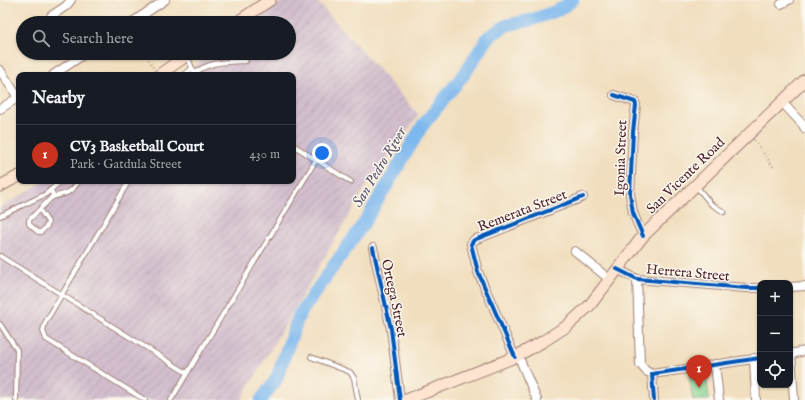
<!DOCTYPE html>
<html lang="en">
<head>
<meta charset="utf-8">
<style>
  body { margin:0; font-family:"IM FELL English",serif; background:#20242c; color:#f1f3f6 }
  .controls { position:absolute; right:12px; bottom:12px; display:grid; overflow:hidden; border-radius:8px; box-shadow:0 1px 3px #0004 }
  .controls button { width:36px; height:36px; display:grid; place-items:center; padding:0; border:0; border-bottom:1px solid #363941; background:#171b24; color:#f1f3f6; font:20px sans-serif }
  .you { position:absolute; left:322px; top:153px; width:14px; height:14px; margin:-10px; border:3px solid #fff; border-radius:50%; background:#1a73e8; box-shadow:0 0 0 6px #1a73e833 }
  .badge { display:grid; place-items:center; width:26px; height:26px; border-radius:50%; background:#c8321e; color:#fff; font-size:13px; font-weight:700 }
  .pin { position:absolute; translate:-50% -33px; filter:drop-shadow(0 1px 2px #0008) }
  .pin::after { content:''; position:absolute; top:21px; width:14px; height:12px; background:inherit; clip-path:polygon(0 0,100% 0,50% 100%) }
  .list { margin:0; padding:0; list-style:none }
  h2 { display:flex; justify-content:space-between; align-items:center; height:52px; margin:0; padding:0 16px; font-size:17px }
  h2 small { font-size:13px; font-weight:400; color:#9ea1a6 }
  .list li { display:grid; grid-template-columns:26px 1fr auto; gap:12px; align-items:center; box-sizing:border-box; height:60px; padding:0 16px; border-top:1px solid #363941 }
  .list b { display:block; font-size:15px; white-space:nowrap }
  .list p { margin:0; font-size:13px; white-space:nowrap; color:#9ea1a6 }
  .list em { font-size:13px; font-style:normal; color:#9ea1a6 }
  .icon { flex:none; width:22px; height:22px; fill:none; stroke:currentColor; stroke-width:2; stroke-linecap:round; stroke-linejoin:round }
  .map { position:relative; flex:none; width:805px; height:400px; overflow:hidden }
  .search { position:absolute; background:#171b24; box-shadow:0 1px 3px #0004; left:16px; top:16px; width:280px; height:44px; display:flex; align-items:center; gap:10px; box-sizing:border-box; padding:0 14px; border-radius:22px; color:#9ea1a6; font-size:15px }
  .panel { position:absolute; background:#171b24; box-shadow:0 1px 3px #0004; left:16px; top:72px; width:280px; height:112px; border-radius:8px }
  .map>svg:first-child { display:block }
</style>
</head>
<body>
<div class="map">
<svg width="805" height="400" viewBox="0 0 805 400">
  <defs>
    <pattern id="industrial-furrows" width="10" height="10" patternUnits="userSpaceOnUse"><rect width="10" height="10" fill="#d1bdcc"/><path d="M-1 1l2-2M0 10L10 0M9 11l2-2" fill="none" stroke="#b5a2af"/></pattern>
    <pattern id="grass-dots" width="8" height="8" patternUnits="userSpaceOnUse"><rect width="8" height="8" fill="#8dd996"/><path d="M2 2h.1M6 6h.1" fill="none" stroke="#7bba81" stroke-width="1.8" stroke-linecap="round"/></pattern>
  </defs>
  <rect width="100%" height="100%" fill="#fbf7ec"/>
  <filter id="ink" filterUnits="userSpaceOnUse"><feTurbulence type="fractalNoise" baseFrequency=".025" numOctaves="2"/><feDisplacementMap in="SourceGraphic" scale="8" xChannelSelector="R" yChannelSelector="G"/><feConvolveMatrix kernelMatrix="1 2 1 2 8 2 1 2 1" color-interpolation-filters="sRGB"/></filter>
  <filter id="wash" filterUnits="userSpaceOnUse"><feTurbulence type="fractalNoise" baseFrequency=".012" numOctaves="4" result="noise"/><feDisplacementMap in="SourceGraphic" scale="16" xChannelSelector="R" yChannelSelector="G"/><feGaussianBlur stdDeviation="0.9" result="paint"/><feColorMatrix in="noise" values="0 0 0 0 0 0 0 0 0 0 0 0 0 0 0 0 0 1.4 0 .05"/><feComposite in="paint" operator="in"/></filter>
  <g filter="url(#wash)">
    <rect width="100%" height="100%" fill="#f1debe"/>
    <path fill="url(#industrial-furrows)" d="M283 0H316L419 115 365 188 241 400H0V208L44 181H293V75H183L213 53H289V23H252Z"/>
    <path fill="url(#grass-dots)" stroke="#6c7c60" d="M706 373 709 400H693L689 375Z"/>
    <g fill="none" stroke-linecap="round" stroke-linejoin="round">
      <path stroke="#7cb7ee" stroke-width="13" d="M261 400 276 380 299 315 364 223 423 125 465 73 488 37 507 25 531 20 559 10 573 0"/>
    </g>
  </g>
  <g filter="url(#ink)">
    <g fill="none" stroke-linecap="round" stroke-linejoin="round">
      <g stroke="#9e7e74" stroke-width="6">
        <path id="lane" d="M187 56 195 75
          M184 75 191 69
          M193 75C207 61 228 62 246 61
          M293 145 351 182
          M129 181 45 323 43 331 46 339 145 400
          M696 186 711 204 724 212
          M52 197C66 194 71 193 79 181
          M40 210 48 222 47 226 41 232H38L29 224V220L52 197 53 194 50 190
          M0 216 46 194 61 181
          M0 256 187 373
          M0 324 17 350 16 400
          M311 357 350 372 354 378 358 400
          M171 400 316 160"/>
      </g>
      <g stroke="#9e7e74" stroke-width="10">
        <path id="street" d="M781 4 789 0
          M51 16 66 6 71 0
          M131 23 165 0
          M0 70 19 99
          M53 75 86 53
          M614 95 635 102 636 105 633 132 630 194 633 213 643 236
          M782 102 803 125 805 129
          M0 109 19 97
          M373 248 391 329 400 400
          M575 251 609 279
          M617 269 637 279 746 288H760
          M637 279 640 364 646 371 652 374
          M790 287 805 286
          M791 353 794 400
          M790 354 805 351
          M518 355 537 400
          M515 357 478 272 471 244 474 240 583 197
          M754 358 756 400
          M715 364 719 400
          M654 400 652 374 760 358"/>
      </g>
      <g stroke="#9e7e74" stroke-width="13">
        <path id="secondary" d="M236 23 270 0
          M159 75 190 53
          M0 186 19 176
          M406 400 515 357 542 342 567 326 590 305 643 236 805 80"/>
      </g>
      <path stroke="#9e7e74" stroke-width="1.5" stroke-dasharray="1 3" stroke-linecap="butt" d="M144 53 154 68
        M754 140 774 168"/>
      <use href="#lane" stroke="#fff" stroke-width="4"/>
      <use href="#street" stroke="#fff" stroke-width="8"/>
      <use href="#secondary" stroke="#fde4d1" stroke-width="11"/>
      <g stroke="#fbf7ec" stroke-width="6">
        <path id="cycleway" d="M614 95 635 102 636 105 633 132 630 194 633 213 643 236
          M373 248 391 329 400 400
          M617 269 637 279 746 288H760
          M515 357 478 272 471 244 474 240 583 197
          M654 400 652 374 760 358"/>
      </g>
      <use href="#cycleway" stroke="#0057b8" stroke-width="4"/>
    </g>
  </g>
  <g text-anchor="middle" stroke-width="3" stroke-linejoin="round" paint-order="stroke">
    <g font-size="14" fill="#4a1f2b" stroke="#fbf7ec">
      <text transform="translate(620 158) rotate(-88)" y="5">Igonia Street</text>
      <text transform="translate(685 175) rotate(-44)" y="5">San Vicente Road</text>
      <text transform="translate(522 210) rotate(-21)" y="5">Remerata Street</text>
      <text transform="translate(688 272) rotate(5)" y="5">Herrera Street</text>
      <text transform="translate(395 298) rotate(78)" y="5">Ortega Street</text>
    </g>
    <g font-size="15" font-style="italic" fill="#5c546f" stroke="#fbf7ec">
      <text transform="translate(379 167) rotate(-59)" y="5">San Pedro River</text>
    </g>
  </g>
</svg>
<div class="controls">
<button>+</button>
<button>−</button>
<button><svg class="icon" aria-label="locate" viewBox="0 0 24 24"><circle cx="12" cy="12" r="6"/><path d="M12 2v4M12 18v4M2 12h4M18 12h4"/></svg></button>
</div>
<div class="you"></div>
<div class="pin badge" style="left:699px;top:388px">1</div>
<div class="search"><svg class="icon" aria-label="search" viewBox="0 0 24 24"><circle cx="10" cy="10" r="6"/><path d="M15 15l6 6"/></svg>Search here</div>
<section class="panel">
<h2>Nearby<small></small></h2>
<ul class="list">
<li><span class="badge">1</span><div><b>CV3 Basketball Court</b><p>Park · Gatdula Street</p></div><em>430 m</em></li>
</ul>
</section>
</div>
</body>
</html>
